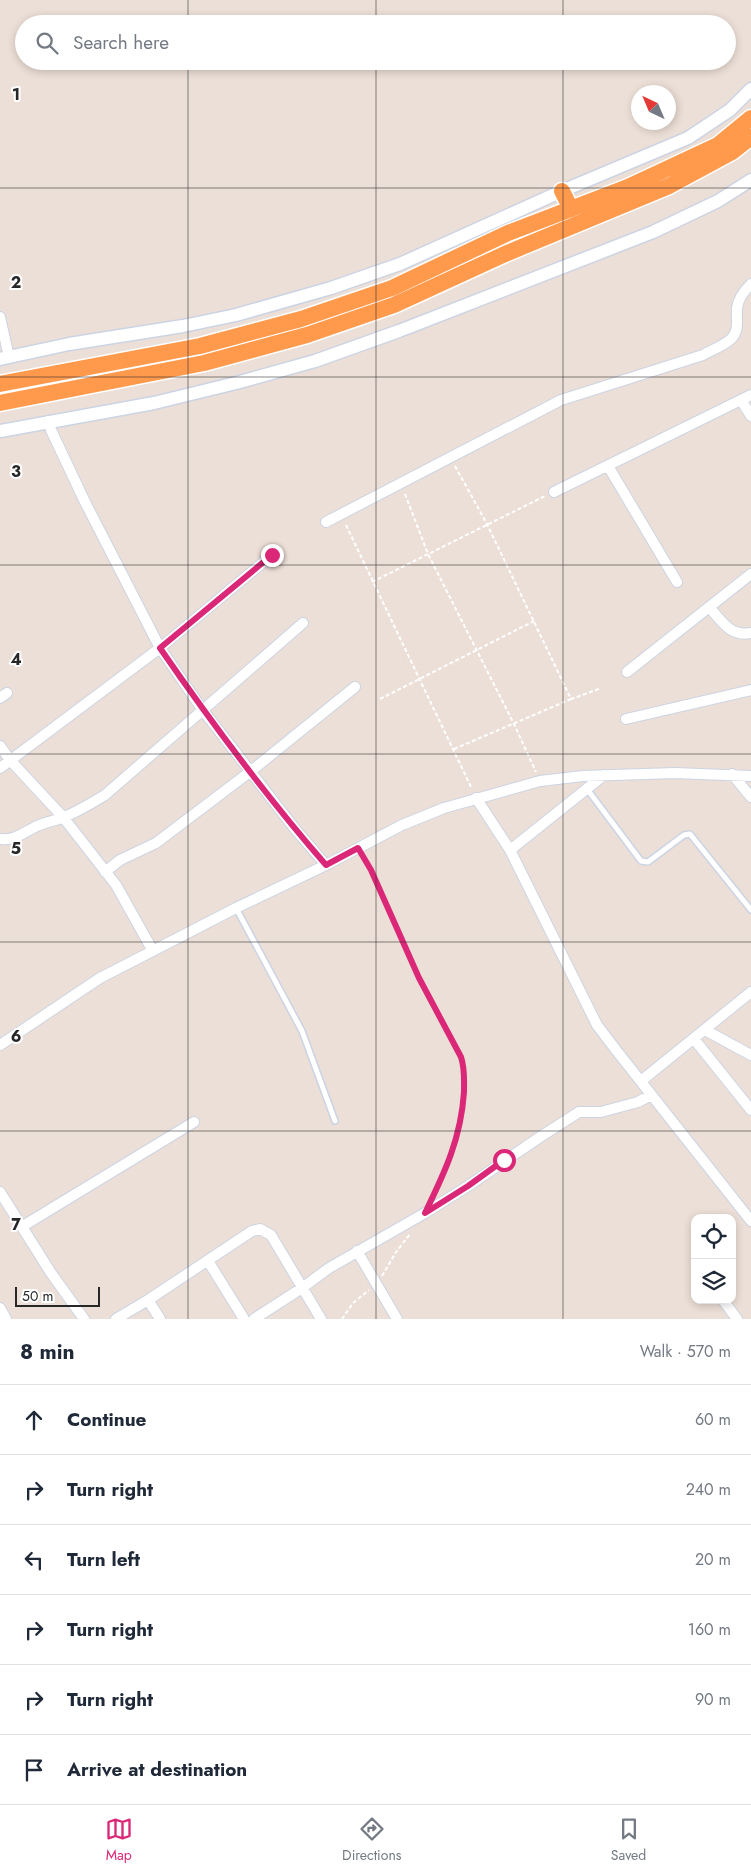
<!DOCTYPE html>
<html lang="en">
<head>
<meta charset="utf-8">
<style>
  body { margin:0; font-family:Jost,sans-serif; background:#f2f2f3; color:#1f2937 }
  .controls { position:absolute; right:15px; bottom:15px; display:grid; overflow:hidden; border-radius:10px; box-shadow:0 2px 8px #0003 }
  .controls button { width:45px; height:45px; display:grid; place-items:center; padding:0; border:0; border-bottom:1px solid #e0e1e3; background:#fff; color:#1f2937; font:25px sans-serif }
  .compass { position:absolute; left:631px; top:85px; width:45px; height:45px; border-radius:50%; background:#fff; box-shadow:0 2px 8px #0003; rotate:316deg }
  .scale { position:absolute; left:15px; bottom:12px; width:85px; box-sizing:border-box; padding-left:5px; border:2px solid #272727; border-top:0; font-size:14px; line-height:18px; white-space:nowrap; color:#272727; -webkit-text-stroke:4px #fff; paint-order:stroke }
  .stop { position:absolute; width:15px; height:15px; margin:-11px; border:4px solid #db2777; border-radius:50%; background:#fff }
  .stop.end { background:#db2777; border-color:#fff; box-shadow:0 1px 5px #0008 }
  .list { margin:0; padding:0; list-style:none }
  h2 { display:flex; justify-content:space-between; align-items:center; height:65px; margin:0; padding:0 20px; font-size:21px }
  h2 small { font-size:16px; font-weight:400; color:#747a83 }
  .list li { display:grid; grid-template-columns:32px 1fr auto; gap:15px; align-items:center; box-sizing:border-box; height:70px; padding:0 20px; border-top:1px solid #e0e1e3 }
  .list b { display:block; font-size:19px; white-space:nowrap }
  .list em { font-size:16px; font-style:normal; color:#747a83 }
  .icon { flex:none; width:28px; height:28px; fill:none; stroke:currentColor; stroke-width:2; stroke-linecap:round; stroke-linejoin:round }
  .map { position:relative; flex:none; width:751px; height:1319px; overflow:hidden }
  .search { position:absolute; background:#fff; box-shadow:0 2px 8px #0003; left:15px; right:15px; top:15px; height:55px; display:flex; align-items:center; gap:12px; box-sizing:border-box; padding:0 18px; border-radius:28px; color:#747a83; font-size:19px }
  .sheet { height:485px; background:#fff }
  nav { display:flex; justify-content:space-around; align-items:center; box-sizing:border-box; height:70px; border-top:1px solid #e0e1e3; background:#fff; font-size:14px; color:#747a83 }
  nav a { display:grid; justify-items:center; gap:2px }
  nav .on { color:#db2777 }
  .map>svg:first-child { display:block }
</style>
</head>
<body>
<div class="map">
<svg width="751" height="1319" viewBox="0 0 751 1319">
  <rect width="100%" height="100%" fill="#ecdfd7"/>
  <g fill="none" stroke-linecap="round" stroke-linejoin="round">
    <g stroke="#ccd4e3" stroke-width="8">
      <path id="service" d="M587 789 641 861 648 862 684 835 690 834 751 910
        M236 908 302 1031 335 1121"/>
    </g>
    <g stroke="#ccd4e3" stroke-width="12">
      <path id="minor" d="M0 317 9 357
        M741 400 751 416
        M49 421 51 430 85 502 160 648 202 709 295 829 326 865
        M608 466 677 582
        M554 492 751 395
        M326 522 561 400 703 355C712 350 723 346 731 339 740 330 736 319 737 308 738 299 745 290 751 284
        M710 608C722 622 731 637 751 633
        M627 672 751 574
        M0 698 7 693
        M626 719 751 690
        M0 746 10 760 63 817 116 885 153 951
        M0 768 160 648 272 555
        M732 774 751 797
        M476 798 510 850 597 1025 616 1050 751 1221
        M0 839C15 841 24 832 37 826 44 823 52 821 59 819 76 813 90 804 105 795L303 623
        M510 850 604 775
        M105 872 120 860 156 843 251 771 355 687
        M705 1030 751 1055
        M694 1039 751 1110
        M0 1045 100 978 236 908 326 865 402 825 444 808 540 781 583 776 675 773 751 776
        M641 1081 751 992
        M0 1192 51 1273 84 1319
        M23 1226 194 1122
        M357 1251 397 1319
        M208 1261 244 1319
        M148 1300 160 1319
        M723 1300 737 1319
        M0 1308 6 1319
        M116 1319 148 1300 252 1231 260 1229 271 1235 321 1319
        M254 1319 302 1288 329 1268 425 1213 468 1186 540 1137 579 1112H601L638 1102 651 1095"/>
    </g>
    <g stroke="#ccd4e3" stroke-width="15">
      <path id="tertiary" d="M0 359 69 344 183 326 236 315 331 288 400 264 562 191 688 138 730 110 751 89
        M0 431 154 403 236 383 315 361 399 331 653 232 718 201 751 180"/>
    </g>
    <g stroke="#fff" stroke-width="19">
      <path id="trunk" d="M562 191 571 209
        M0 384 200 346 301 319 392 288 508 233 628 187 718 145 751 118
        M0 403 204 363 307 335 394 305 505 254 669 186 732 152 751 137"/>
    </g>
    <path stroke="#fff" stroke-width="2" stroke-dasharray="4 2.5" stroke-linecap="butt" d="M455 466 487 524 571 699 599 689
      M405 494 428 554 514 724 536 772
      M346 525 472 789
      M372 582 545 496
      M380 699 534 621
      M454 749 571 699
      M363 857 419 978 464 1065 463 1101 459 1131 452 1156 435 1194
      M382 1276 396 1252 410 1234
      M342 1319 353 1303 369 1290"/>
    <use href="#service" stroke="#fff" stroke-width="5"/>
    <use href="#minor" stroke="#fff" stroke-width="10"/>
    <use href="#tertiary" stroke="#fff" stroke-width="12"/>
    <use href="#trunk" stroke="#ff994c" stroke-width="16"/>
  </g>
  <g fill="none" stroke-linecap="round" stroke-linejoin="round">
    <path stroke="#db2777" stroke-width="6" d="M272 555 160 648C211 722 266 796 326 865L358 848 371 870 419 978 461 1057C465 1069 464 1079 464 1092 461 1138 445 1172 425 1213L468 1186 504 1160"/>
  </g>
  <path fill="none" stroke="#272727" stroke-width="1" stroke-opacity="0.55" d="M188 0V24M376 0V24M563 0V24M188 61V1319M376 61V1319M563 61V1319M0 188H751M0 377H751M0 565H751M0 754H751M0 942H751M0 1131H751"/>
  <g font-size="16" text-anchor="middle" font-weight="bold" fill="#272727" stroke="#fff" stroke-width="4" stroke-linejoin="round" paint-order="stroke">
    <text x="16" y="100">1</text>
    <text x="16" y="288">2</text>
    <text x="16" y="477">3</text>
    <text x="16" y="665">4</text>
    <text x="16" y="854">5</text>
    <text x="16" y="1042">6</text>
    <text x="16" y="1230">7</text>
  </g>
</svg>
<div class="controls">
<button><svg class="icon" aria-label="locate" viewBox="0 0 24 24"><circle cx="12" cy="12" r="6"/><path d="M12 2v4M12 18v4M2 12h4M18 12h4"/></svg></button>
<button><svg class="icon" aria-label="layers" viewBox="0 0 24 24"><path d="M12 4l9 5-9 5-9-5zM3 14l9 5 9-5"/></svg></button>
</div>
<svg class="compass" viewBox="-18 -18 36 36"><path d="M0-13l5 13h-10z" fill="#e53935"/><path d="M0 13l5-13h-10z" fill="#747a83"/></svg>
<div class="scale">50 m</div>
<div class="stop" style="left:504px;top:1160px"></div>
<div class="stop end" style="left:272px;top:555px"></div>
<div class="search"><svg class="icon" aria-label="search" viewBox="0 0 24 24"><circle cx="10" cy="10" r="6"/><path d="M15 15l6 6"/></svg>Search here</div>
</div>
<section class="sheet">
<h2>8 min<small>Walk · 570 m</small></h2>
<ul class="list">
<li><svg class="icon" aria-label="ahead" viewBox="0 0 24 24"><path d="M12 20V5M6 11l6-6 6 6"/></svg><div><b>Continue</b></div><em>60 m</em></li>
<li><svg class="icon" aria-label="right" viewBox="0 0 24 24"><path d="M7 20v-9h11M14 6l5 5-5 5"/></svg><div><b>Turn right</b></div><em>240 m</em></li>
<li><svg class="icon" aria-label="left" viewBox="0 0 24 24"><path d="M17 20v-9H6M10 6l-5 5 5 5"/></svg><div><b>Turn left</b></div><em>20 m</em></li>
<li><svg class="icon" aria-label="right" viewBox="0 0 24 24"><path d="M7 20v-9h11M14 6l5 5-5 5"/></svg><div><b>Turn right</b></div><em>160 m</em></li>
<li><svg class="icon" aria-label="right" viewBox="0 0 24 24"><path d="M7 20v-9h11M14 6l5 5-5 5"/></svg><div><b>Turn right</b></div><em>90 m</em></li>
<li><svg class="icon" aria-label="arrive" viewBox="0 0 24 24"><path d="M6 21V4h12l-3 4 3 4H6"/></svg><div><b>Arrive at destination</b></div></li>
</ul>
</section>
<nav>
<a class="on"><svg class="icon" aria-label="map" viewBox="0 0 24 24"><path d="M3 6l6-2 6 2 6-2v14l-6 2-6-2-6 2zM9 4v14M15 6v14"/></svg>Map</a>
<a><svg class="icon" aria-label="directions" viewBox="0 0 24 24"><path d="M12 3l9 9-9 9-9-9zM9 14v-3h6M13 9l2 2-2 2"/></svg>Directions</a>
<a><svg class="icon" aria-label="saved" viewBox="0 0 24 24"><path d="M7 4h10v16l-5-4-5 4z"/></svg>Saved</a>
</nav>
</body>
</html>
